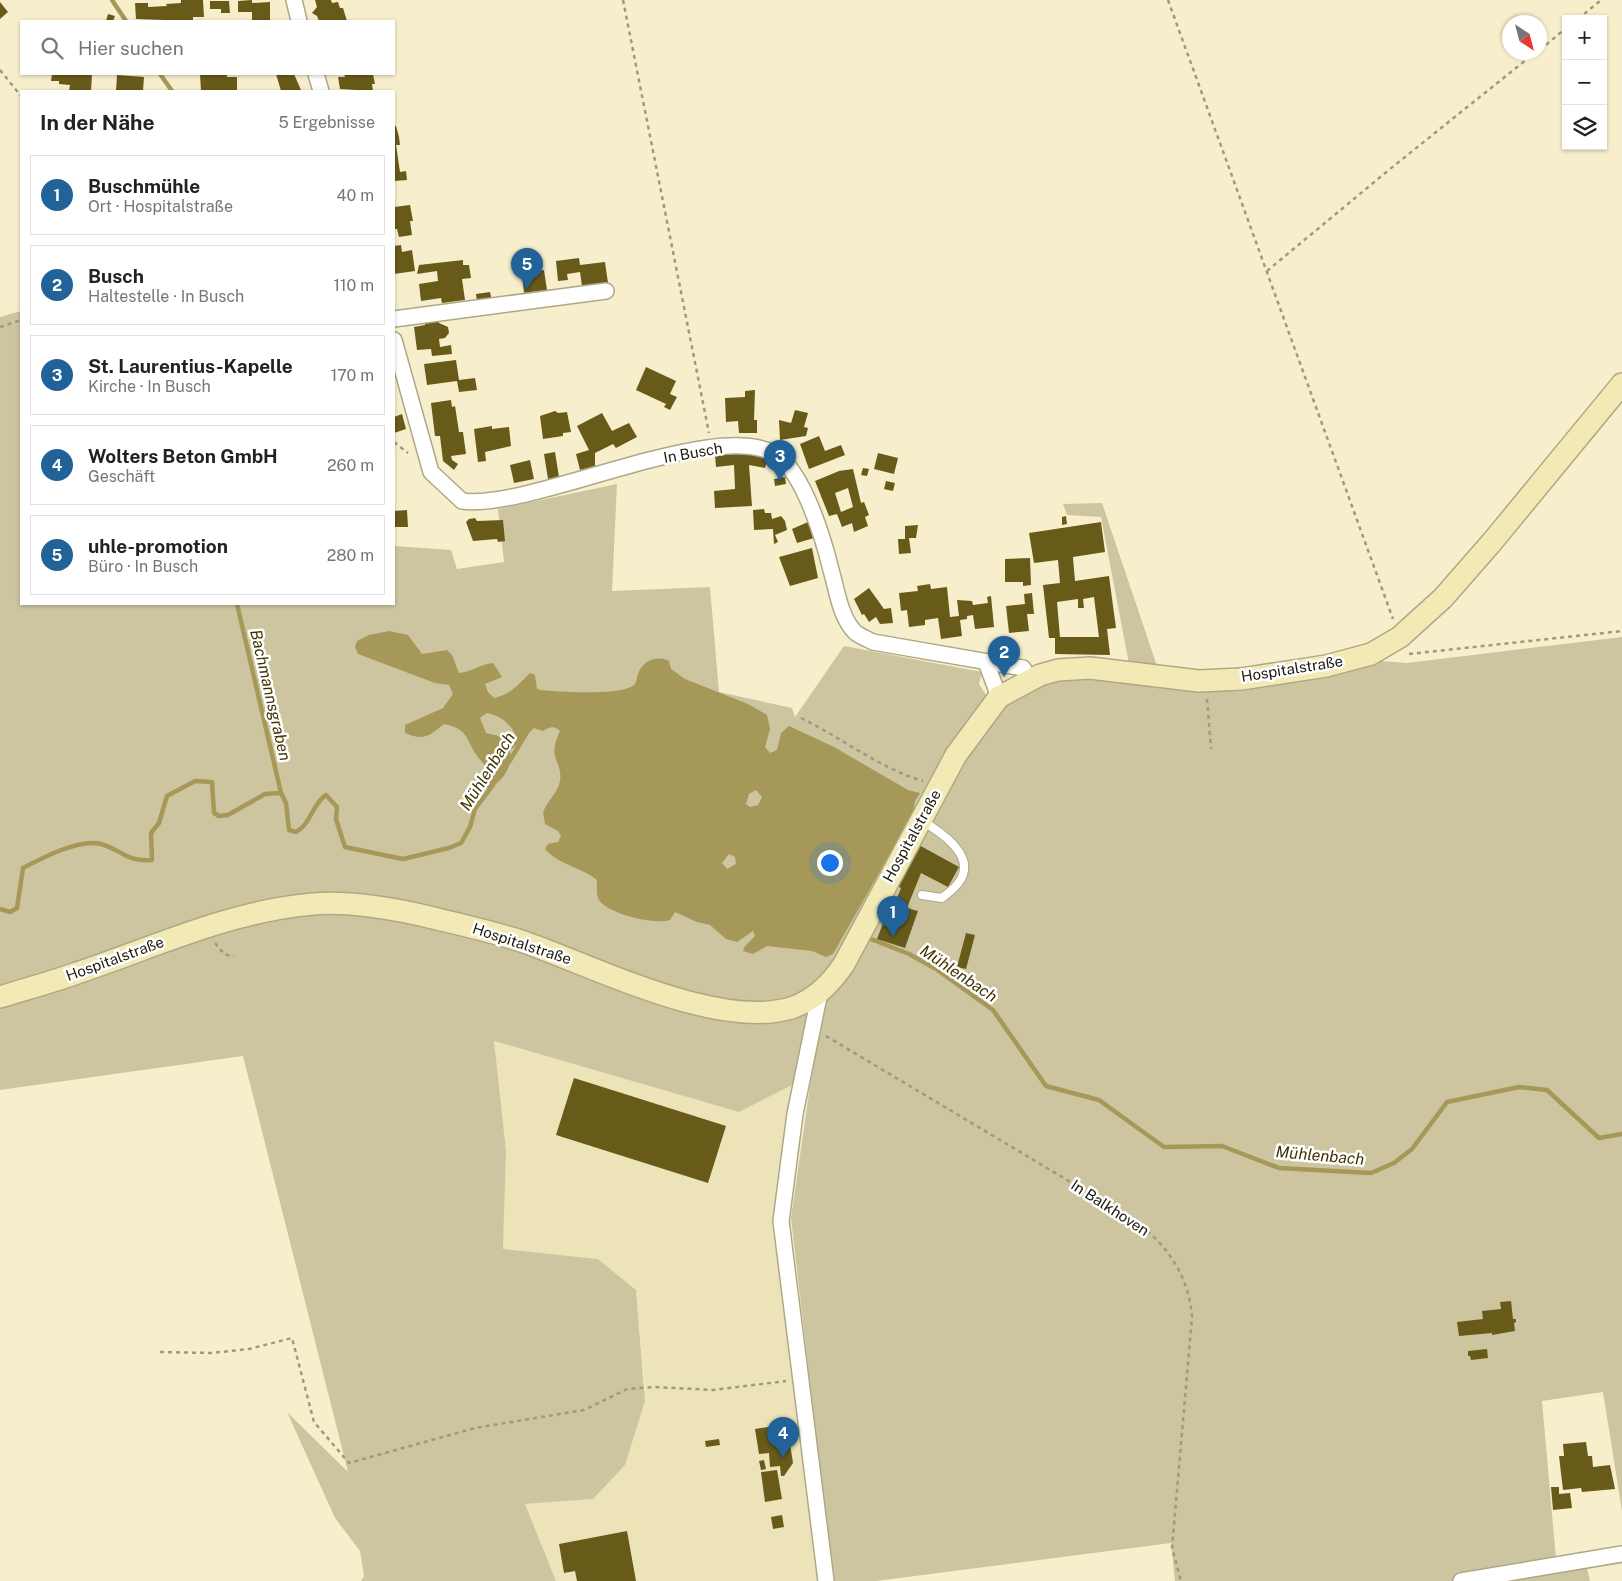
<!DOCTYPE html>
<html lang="de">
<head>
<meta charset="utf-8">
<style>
  body { margin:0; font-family:"Public Sans",sans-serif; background:#f6f6f6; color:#222 }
  .controls { position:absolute; right:15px; top:15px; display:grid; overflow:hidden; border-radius:0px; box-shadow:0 1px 4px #0004 }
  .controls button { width:45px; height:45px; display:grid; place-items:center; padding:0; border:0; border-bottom:1px solid #e0e0e0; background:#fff; color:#222; font:25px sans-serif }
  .compass { position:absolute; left:1502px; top:15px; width:45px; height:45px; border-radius:50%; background:#fff; box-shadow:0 1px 4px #0004; rotate:144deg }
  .you { position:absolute; left:829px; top:862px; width:18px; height:18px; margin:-12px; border:4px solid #fff; border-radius:50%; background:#1a73e8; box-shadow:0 0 0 8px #1a73e833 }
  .badge { display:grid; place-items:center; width:32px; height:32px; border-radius:50%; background:#216399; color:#fff; font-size:16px; font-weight:700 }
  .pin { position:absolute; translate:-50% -41px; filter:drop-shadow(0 1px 2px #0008) }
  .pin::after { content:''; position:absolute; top:26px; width:18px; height:15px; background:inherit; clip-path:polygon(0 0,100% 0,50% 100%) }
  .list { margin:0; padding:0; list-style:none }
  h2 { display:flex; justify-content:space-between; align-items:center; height:65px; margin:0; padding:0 20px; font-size:21px }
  h2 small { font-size:16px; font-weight:400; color:#767676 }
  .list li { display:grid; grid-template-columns:32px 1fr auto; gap:15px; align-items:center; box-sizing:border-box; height:80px; margin:0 10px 10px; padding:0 10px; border:1px solid #e0e0e0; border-radius:0px }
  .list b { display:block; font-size:19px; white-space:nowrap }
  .list p { margin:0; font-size:16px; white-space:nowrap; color:#767676 }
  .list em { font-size:16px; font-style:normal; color:#767676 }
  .icon { flex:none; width:28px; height:28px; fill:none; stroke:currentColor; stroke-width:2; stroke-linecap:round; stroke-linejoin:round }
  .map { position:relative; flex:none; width:1622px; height:1581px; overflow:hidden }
  .search { position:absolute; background:#fff; box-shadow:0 1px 4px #0004; left:20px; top:20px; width:375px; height:55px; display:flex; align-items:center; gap:12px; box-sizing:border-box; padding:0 18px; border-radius:0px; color:#767676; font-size:19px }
  .panel { position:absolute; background:#fff; box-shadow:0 1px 4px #0004; left:20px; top:90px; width:375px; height:515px; border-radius:0px }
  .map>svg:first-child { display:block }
</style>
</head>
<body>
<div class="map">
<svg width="1622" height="1581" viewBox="0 0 1622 1581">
  <rect width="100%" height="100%" fill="#f7efcc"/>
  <path fill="#ede3b9" d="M493 1041 739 1112 794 1084 775 1216 820 1581H556L525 1504 593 1499 645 1388 636 1290 598 1259 503 1249 506 1151Z"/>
  <path fill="#cdc5a0" d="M21 311V604H394V546L451 550 457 569 504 562 498 509 617 484 612 591 710 587 719 692 792 708 795 717 844 646 982 672 979 684 988 698 1043 682 1067 679 1133 682H1255L1381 661 1407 663 1622 637V1511L1603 1392 1542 1401 1556 1559 1584 1555 1590 1581H1175L1171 1543 876 1581H833L791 1218 811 1079 794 1084 739 1112 494 1041 506 1151 503 1249 598 1259 636 1290 645 1401 625 1465 593 1499 525 1504 556 1581H361L364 1576 360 1551 335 1518 287 1412 348 1472 243 1056 0 1090V317Z
    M1102 503 1158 669 1129 664 1101 517 1067 515 1063 504Z"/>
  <path fill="#a69859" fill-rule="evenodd" d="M389 631 408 635 422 654 447 650 452 655 459 673C471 672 481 664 493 663L502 677 485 684 488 692 494 698C510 695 519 684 530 673L535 675 537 689 541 690C561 692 614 695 631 687 637 685 636 679 638 674 643 660 657 655 669 661L671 669 685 679 748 704 767 715 770 729 765 747 770 753 777 750 781 733 789 726 834 747 908 790 920 793 915 801 913 813 833 954 826 957 812 951 767 946 753 954 743 951 745 946 755 936 753 931 737 942 726 939 710 925 697 922 675 912 670 920C654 925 608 914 599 900 596 895 597 886 597 880 581 867 559 865 545 849L548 844 558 842 561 836 558 831 545 824 543 813C546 802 558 793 560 781 563 760 546 760 560 731 554 725 550 727 543 731L534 728 510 751C514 769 497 790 478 790L477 786 492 775C488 768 482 762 477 756 466 740 469 729 444 724 429 736 424 741 405 733V725L443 708 453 694 449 685 435 683 358 654 355 647 357 641 369 635ZM487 713C501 716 510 723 516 736L512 739 486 733 480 718ZM756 790 762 797 758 805 750 807 746 804 749 794ZM729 854 735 857 736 864 727 869 722 863Z"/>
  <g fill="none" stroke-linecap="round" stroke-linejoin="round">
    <path stroke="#a69859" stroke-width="4.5" d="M112 0 126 21
      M160 74 172 91
      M237 604 281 793
      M509 762 527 732
      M0 909 10 912 17 908 23 868C42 858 80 838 101 844 122 850 126 862 152 860L151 833 159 823 167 796 195 781 212 782 214 813 219 816 228 815 265 794 281 793 286 803 289 830 296 832C311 824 312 804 326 795L337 807 336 819 345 847 403 859 449 848 461 843 470 827 475 809 493 785
      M866 937 909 954 936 969 993 1010 1046 1086 1099 1100 1164 1147 1222 1146 1279 1168 1371 1173 1394 1163 1412 1149 1447 1102 1519 1087 1547 1090 1599 1138 1622 1134"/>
  </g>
  <path fill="#685a19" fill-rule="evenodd" d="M181 0H203L204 17H193V21L136 19 135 3H148V7L167 6 166 4 181 3Z
    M252 0V3L270 2V21H252V12H238V1Z
    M315 0H331L332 3 338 2 340 8H343L347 21H319L317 16 312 13 317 7Z
    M210 1H229L230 13H221V9H210Z
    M0 2 8 12 0 19Z
    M108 14 115 16 113 21H106Z
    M52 74 92 75 91 91H69L70 85 59 84V81H51Z
    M200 74H227V77H237V91H201Z
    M276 74H294L301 90 281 91Z
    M344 74H373L375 84H372L373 91 340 89 338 77H345Z
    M117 75 144 77 143 91H116Z
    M394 126H396L399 137 400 145H396L400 172 406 171 407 180 394 181Z
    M410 205 413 221H410L412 235 399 237 397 229H394V207Z
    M401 245 402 252 412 250 415 271 394 274V246Z
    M579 258 580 265 605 262 608 283 582 286 580 272 567 274 568 280 558 281 556 261Z
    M463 260V265H469L471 278 462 279 465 300 442 303 441 298 421 301 419 284 438 281 437 271 417 274 419 265Z
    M544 270 547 290 524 293 522 273Z
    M490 292 492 301 477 303 476 294Z
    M438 317 439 323 448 327 449 333 445 338 439 339 440 347 451 345 452 354 432 356 431 349 417 350 414 327 425 325 424 318Z
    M456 360 459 380 475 378 477 390 459 392 457 381 427 385 424 364Z
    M646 367 676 381 670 394 677 397 670 410 664 407 666 404 636 390Z
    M755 390 754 420H757V433H739L738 421 726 422 725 398 745 397V391Z
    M451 400 452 407 455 406 459 432H463L466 454 451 456 452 460 458 464 454 470 443 461 440 436H435L431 403Z
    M795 410 808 413 804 427 808 428 806 436 780 440 779 420 791 423Z
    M555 411 558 413 567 412 571 432 563 433V436L543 439 540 416Z
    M602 413 612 431 629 423 637 437 616 448 613 444 595 453V466L580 470 576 454 589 450 577 426Z
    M402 414 406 429 394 433V417Z
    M492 426V429L509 427 511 446 485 452 486 461 478 462 474 429Z
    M819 436 825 451 841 445 845 455 809 469 800 444Z
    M555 452 559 477 548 479 544 454Z
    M749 453 768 457 765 468 749 465 752 506 715 508 714 491 735 489 734 465 716 467 715 455Z
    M878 453 898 458 894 474 874 469Z
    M530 460 534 479 514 483 510 465Z
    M863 468 869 469 867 476 861 475Z
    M853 469 861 503 864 502 869 515 865 517 868 526 854 532 852 523 842 527 837 514 829 516 815 481 839 471ZM848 488 853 507 841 512 835 493Z
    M785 477 786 484 775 486 774 479Z
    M886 481 895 483 893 491 884 489Z
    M764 509 765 513H771L772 519 781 516 785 521 787 530 775 535 778 542 774 544 773 529 754 530 753 510Z
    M407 510 408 527H394V511Z
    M1066 516 1067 524 1062 525V517Z
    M475 518 477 521 503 520 505 541 498 542 497 539 473 541 466 522 469 519Z
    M808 522 814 538 797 543 792 529Z
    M1101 522 1105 552 1073 557V558L1075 581 1109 576 1116 628 1107 629 1110 655 1055 654V638H1049L1043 585 1060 583 1058 560 1034 563 1029 533ZM1094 597 1099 637H1060L1057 602 1078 599V608H1084L1083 599Z
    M918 525 916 538H909L911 553 899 554 898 539H905V526Z
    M812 548 818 578 790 586 779 557Z
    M1030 558 1031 585 1023 586V582H1005V559Z
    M930 584 931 589 947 587 950 617 959 616 957 600 972 601 973 605 988 603 987 597 991 596 994 627 975 629 973 615 967 616V619L960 620 962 636 941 639 938 618 925 620V625L909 627 907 610 901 611 899 593 918 591 917 586Z
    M869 588 884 609 891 608 893 623 880 624 876 617 869 622 864 614 862 615 854 599Z
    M1032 593 1034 614H1027L1029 631 1009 633 1006 606 1025 604 1024 594Z
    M917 844 959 867 948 887 921 873 907 908 918 911 905 948 877 939 891 902 895 903 901 888 897 886Z
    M966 933 975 935 966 969 957 967Z
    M574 1078 726 1126 708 1183 556 1135Z
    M1511 1301 1513 1319H1516V1322L1514 1323 1515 1331 1492 1335V1333L1459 1336 1457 1322 1483 1319 1482 1311 1501 1309 1500 1302Z
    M1487 1349 1488 1358 1471 1360 1470 1356H1468V1351Z
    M787 1424 793 1463 784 1476H781L780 1466 770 1467 769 1453 759 1454 755 1429Z
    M719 1439 720 1445 706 1447 705 1441Z
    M1586 1442 1588 1456H1592L1593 1467 1610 1465 1615 1489 1582 1492 1581 1488 1563 1490 1559 1456H1564L1563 1444Z
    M764 1460 766 1469 761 1470 759 1461Z
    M777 1470 782 1499 765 1502 761 1472Z
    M1551 1487H1559V1494L1570 1493 1572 1508 1553 1510Z
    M782 1515 784 1527 773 1529 771 1517Z
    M627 1531 636 1581H577L575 1571 564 1573 559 1544Z"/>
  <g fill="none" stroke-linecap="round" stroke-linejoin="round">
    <g stroke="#afa887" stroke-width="10">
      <path id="lane" d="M921 820C939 831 975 854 961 879 957 887 948 893 942 898L922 895"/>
    </g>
    <g stroke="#afa887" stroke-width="18">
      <path id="street" d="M294 0 299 21
        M316 74 321 91
        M394 319 606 291
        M394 340 431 472 462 501C534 511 732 409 783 460 806 483 823 537 831 570 837 590 840 618 856 633 860 636 867 639 873 642L1023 668 1030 680
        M986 662 999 697
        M820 992 795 1114 781 1221 826 1581
        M1461 1581 1622 1554"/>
    </g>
    <g stroke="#afa887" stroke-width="24">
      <path id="secondary" d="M0 997C26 989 52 982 77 973 155 947 230 911 313 904 349 901 398 909 433 918 463 925 494 932 524 942 593 966 722 1032 794 1007 815 999 832 982 844 964L956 755 999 697 1040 675 1058 670 1090 668 1199 681 1241 679 1326 666 1371 654 1400 637 1443 598 1492 542 1622 384"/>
    </g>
    <path stroke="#9f997f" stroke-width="2.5" stroke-dasharray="4 4" stroke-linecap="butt" d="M623 0 709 433
      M1168 0 1393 619
      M1578 19 1601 0
      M1540 50 1566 28
      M0 70 21 96
      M1267 271 1390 169 1536 52
      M0 327 21 320
      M394 442 408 453
      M1409 654 1622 631
      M1207 699 1211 749
      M801 718C842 738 879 768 923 781
      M215 943 224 954 234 957
      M826 1036 1129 1217C1164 1240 1189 1274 1192 1317L1172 1548 1181 1581
      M160 1352 211 1353 249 1349 292 1338 314 1422 349 1463 475 1428 584 1410 627 1389 654 1387 714 1390 786 1381"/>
    <use href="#lane" stroke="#fff" stroke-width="8"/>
    <use href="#street" stroke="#fff" stroke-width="15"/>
    <use href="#secondary" stroke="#f2e9b4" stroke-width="21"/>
  </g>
  <g text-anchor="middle" stroke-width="5" stroke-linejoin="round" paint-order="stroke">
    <g font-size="15" fill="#1c190d" stroke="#fff">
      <text transform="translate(693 453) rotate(-10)" y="5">In Busch</text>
      <text transform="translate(1292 669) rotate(-9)" y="5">Hospitalstraße</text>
      <text transform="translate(912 836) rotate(-61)" y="5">Hospitalstraße</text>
      <text transform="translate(522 944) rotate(18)" y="5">Hospitalstraße</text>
      <text transform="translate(115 959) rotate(-20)" y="5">Hospitalstraße</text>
      <text transform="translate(1110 1208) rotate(33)" y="5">In Balkhoven</text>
    </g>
    <g font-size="16" font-style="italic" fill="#3e3400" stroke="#fff">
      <text transform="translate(271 695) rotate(77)" y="6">Bachmannsgraben</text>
      <text transform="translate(487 771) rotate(-58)" y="6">Mühlenbach</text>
      <text transform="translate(959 973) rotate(34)" y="6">Mühlenbach</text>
      <text transform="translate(1320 1155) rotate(5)" y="6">Mühlenbach</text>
    </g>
  </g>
</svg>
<div class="controls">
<button>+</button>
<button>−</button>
<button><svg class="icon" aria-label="layers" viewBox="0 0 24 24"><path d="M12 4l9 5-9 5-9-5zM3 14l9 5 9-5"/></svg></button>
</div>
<svg class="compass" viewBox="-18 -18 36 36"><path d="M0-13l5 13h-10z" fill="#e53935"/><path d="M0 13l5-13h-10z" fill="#767676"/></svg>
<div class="you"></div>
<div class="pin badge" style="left:893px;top:937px">1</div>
<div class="pin badge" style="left:1004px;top:677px">2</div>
<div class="pin badge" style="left:780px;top:481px">3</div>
<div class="pin badge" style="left:783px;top:1458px">4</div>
<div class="pin badge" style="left:527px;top:289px">5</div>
<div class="search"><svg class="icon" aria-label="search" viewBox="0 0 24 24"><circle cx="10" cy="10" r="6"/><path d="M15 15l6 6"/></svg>Hier suchen</div>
<section class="panel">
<h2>In der Nähe<small>5 Ergebnisse</small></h2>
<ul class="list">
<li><span class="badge">1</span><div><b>Buschmühle</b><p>Ort · Hospitalstraße</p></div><em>40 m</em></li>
<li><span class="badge">2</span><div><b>Busch</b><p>Haltestelle · In Busch</p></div><em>110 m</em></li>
<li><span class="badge">3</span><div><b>St. Laurentius-Kapelle</b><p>Kirche · In Busch</p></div><em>170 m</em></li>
<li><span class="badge">4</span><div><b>Wolters Beton GmbH</b><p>Geschäft</p></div><em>260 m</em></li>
<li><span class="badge">5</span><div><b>uhle-promotion</b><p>Büro · In Busch</p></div><em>280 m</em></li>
</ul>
</section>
</div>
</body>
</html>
